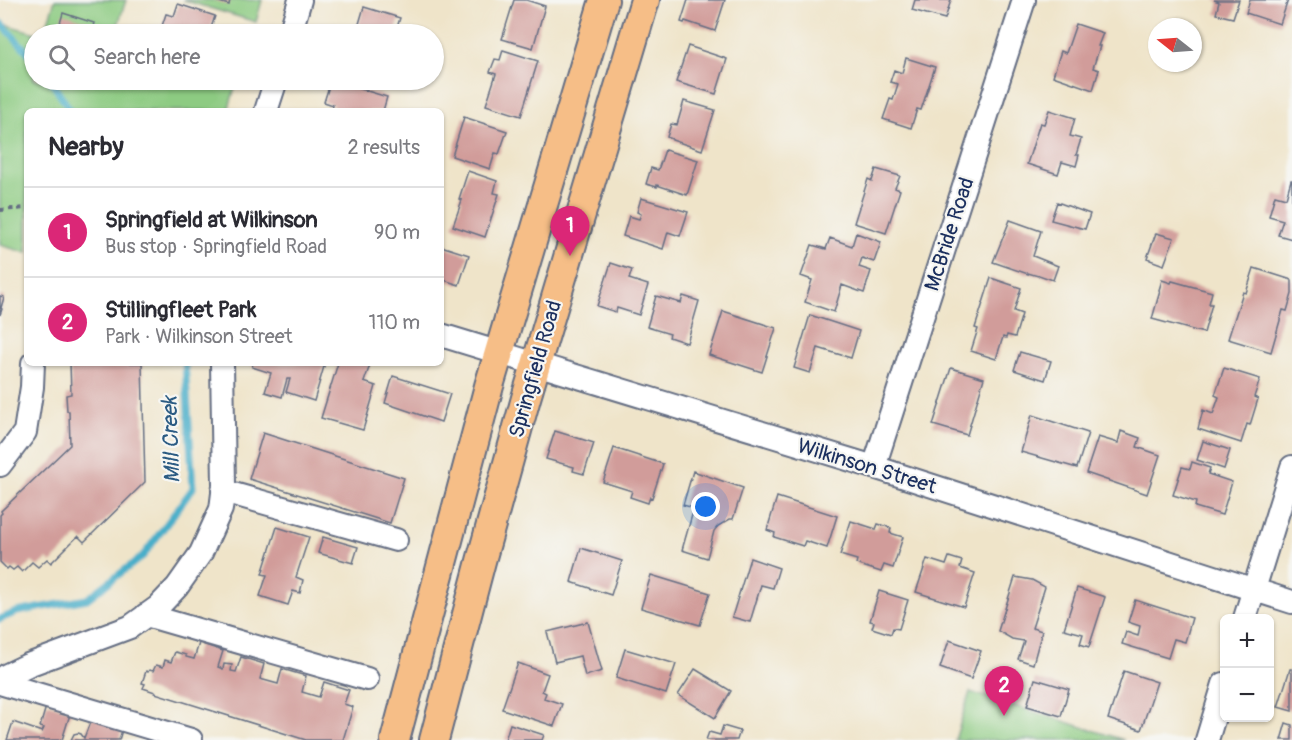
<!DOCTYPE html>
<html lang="en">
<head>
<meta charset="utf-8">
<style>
  body { margin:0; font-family:Pangolin,sans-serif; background:#f2f2f3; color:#2b2b33 }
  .controls { position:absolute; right:18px; bottom:18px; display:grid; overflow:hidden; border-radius:9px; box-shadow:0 2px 4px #0004 }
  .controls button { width:54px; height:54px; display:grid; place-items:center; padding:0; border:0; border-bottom:2px solid #e1e1e2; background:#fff; color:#2b2b33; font:30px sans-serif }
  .compass { position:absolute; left:1148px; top:18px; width:54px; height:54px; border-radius:50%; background:#fff; box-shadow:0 2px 4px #0004; rotate:287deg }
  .you { position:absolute; left:706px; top:507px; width:21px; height:21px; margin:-15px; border:4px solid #fff; border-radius:50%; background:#1a73e8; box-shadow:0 0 0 9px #1a73e833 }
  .badge { display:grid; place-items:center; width:39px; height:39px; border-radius:50%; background:#db2777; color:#fff; font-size:20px; font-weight:700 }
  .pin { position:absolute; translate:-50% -50px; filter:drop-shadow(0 2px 3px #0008) }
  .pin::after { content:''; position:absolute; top:32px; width:21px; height:18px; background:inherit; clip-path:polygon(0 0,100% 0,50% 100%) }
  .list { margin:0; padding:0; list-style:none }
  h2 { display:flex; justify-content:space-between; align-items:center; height:78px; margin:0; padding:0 24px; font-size:26px }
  h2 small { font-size:20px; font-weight:400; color:#7c7c81 }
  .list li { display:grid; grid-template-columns:39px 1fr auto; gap:18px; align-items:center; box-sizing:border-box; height:90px; padding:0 24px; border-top:2px solid #e1e1e2 }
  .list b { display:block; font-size:22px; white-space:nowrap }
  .list p { margin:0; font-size:20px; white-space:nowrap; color:#7c7c81 }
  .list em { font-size:20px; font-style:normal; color:#7c7c81 }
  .icon { flex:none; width:33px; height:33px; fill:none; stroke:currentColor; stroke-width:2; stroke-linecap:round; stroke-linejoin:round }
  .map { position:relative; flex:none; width:1292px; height:740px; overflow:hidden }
  .search { position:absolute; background:#fff; box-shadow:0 2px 4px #0004; left:24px; top:24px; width:420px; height:66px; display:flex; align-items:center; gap:15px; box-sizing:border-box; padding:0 21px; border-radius:33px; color:#7c7c81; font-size:22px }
  .panel { position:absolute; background:#fff; box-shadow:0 2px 4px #0004; left:24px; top:108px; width:420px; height:258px; border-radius:9px }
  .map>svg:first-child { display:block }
</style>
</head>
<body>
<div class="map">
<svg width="1292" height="740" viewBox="0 0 1292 740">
  <rect width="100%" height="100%" fill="#f6f6f2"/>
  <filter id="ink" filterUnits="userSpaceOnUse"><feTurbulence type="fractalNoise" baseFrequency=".0167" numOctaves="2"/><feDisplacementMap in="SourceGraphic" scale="12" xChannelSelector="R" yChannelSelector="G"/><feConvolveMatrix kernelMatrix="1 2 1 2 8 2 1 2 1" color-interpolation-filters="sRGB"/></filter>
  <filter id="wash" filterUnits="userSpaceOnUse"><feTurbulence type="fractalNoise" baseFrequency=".008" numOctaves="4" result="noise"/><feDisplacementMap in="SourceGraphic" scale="24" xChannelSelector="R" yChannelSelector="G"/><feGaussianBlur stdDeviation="1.35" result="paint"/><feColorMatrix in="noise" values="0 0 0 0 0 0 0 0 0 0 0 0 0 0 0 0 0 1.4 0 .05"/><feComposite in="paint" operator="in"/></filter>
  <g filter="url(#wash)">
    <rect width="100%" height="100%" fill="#efe4c9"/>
    <path fill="#8dcb82" stroke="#547d70" stroke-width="1.5" d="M55 0H126L115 34H44Z
      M183 0H262L256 22Z
      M0 23 39 34H34V80H234L237 81 228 111H27V253L0 245Z
      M970 692 1124 740H955Z"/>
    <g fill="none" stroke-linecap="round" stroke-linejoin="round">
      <path stroke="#49aec9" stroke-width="7" d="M0 22 34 59
        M50 80 71 111
        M0 619 17 612 87 599 143 556 193 488 185 363"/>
    </g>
    <g id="blocks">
      <path fill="#d19c9a" d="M213 0H230L229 5Z
        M514 0H526L545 6 533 48 502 39Z
        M688 0H725L715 31 685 21 684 23 681 22Z
        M915 0H951L945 19 912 10Z
        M1214 0H1239L1233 18 1216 14 1219 2Z
        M1250 0H1288L1280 24 1246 13Z
        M178 4 215 16 209 34H169L160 32 166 14 174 16Z
        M364 7 400 18 395 34H356Z
        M63 13 94 23 91 34H57Z
        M1076 24 1103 33 1098 46H1100L1093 68 1099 70 1093 90 1053 76 1061 51 1066 53Z
        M688 46 727 59 716 94 676 82Z
        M503 50 538 61 521 116 486 105 496 74 490 72 495 59 500 60Z
        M906 58 935 67 921 110 917 109 911 128 883 119 890 99 893 100 898 84 890 82 894 70 902 73Z
        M331 80 387 97 383 111H332L333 105 324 102Z
        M684 101 715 110 702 150 672 140V139L667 137 671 124 677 125Z
        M1049 110 1075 118 1070 136 1081 139 1076 155H1079L1076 166 1062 162 1058 174 1027 164 1040 123 1044 124Z
        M464 117 507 131 499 154 495 153 490 169 452 156Z
        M665 150 698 160 687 195 657 185V187L646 184 651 168 658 170Z
        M876 169 900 176 895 188 900 190 886 233 854 223 868 179 872 181Z
        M468 171 497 181 494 193 499 194 485 237 453 226 462 200 459 199Z
        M1291 180H1292V239L1278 235 1283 220 1269 216 1275 195 1286 198Z
        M641 198 688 212 680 236 668 232 663 249 623 236 629 216 639 219 641 214 637 212Z
        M1057 202 1090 214 1085 229 1051 220Z
        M1010 220 1041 231 1033 256 1058 266 1053 280 1039 275 1038 276 1028 273V274L993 262Z
        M856 233 881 242 874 262 862 258 859 267 871 271 864 293 842 285 834 312 805 302 812 280 801 276 812 245 826 249 830 238 852 246Z
        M1156 233 1174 238 1164 265 1150 260V259L1147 258Z
        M441 246 469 255 459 285 441 279Z
        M611 263 632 270 629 279 648 285 639 315 617 308 616 312 597 306Z
        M1254 268 1292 280V294L1287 311 1283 310 1271 352 1228 339 1243 292 1246 293Z
        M991 278 1021 288 1014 311 1022 314 1015 337 1007 335 1006 338 1003 337 996 359 971 351 978 329 975 328Z
        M1162 280 1171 283 1172 281 1212 292 1209 304H1212L1204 333 1152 319 1160 291 1159 290Z
        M0 296 4 297 1 308 2 309 0 315Z
        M656 296 681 303 683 296 699 301 687 343 669 337 670 334 647 327Z
        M723 311 776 328 762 372 709 355Z
        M810 315 859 331 851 358 818 348 810 373 794 368Z
        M1020 352 1051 361 1045 380 1014 370Z
        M70 363H142L145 482 84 542 78 536 51 563 47 559 38 567 32 562 22 572 17 567 13 570 9 567 7 569 0 562V515L2 513 1 511 70 445 69 411H67L66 395 71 394Z
        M253 363H325L314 401 286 392 290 379H287L282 397 265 392 271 373 252 367Z
        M338 363H364L370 365 364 382 376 386 363 430 321 418Z
        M951 368 984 378 967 435 933 425Z
        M1224 368 1260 379 1254 397 1258 399 1250 425 1247 424 1241 443 1198 429 1203 410 1213 414 1219 397 1215 395Z
        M393 376 450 394 441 422 385 403Z
        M1032 415 1088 433 1077 468 1021 452Z
        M555 431 594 443 584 474 573 471 574 467 546 459Z
        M1121 431 1140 438 1137 447 1160 455 1147 494 1086 473 1098 437 1118 443Z
        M263 433 404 478 390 523 249 479Z
        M1203 441 1230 450 1224 469 1197 460Z
        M614 448 663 464 652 498 650 497 648 503 630 497 632 491 603 482Z
        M1192 462 1210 468 1208 474 1232 482 1222 515 1195 507 1196 502 1173 495 1182 467 1190 469Z
        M693 471 743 488 733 519H730L718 526 714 531 707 558 682 550 694 508 683 505Z
        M777 497 837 516 827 548 805 541 803 546 774 537 775 533 767 530Z
        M851 521 876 529 878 524 891 528 890 533 903 537 893 568 884 565 881 572 856 564 857 560 840 555Z
        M277 527 309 537 296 577 303 580 300 593 293 591 288 605 260 596 267 575 262 574Z
        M323 537 358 547 353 563 318 553Z
        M581 548 622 561 611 595 571 582Z
        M949 557 962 561 960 568 975 573 964 607 916 592 927 559 946 565Z
        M750 558 779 568 773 588 761 585 750 622 732 617Z
        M651 575 710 593 700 625 641 608Z
        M1015 577 1032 580 1045 587 1032 628 1042 631 1033 664 1018 659 1024 641 1012 639 998 631Z
        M1077 588 1105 597 1089 647 1080 644 1083 634 1064 629Z
        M879 591 908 600 899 629 893 628 891 634 872 628 874 622 870 621Z
        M1135 600 1192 618 1185 642 1174 639 1168 658 1122 644 1126 632 1138 636 1140 626 1128 622Z
        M588 622 602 671 585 676 580 656 555 662 547 632Z
        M949 640 981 651 971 679 940 668Z
        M199 643 223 651 218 667 223 669 224 664 232 665 231 671 236 672 241 657 264 664 260 679 278 684 282 669 306 676 302 692 319 697 324 682 349 690 344 704 353 707 343 740H306L155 693V692L143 688 145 684 142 683 146 671 148 672 149 670 153 671 156 665 163 667 165 660 171 662 175 652 186 655V657L194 659Z
        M625 649 676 664 666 694 616 678Z
        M518 663 548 674 542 691 546 693 544 698 562 704 554 726 502 709Z
        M695 669 731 691 715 718 678 695Z
        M1290 669H1292V711L1278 707Z
        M1124 671 1157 682 1141 730 1108 719Z
        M1035 679 1069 689 1061 716 1027 706Z
        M47 703 71 711 62 740H7L13 722 42 732 44 728 40 727Z
        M92 717 123 727 119 740H71L74 734 78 733 81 734 84 738Z
        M1286 723 1292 725V740H1281Z
        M510 724 544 735 542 740H505Z
        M723 726 740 731 737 740H706L709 732 720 735Z"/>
    </g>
  </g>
  <g filter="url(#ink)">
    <use href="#blocks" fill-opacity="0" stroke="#656e83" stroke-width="1.5"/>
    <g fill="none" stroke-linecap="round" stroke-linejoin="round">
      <g stroke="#656e83" stroke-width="26">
        <path id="minor" d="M290 34 300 0
          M266 111 276 80
          M441 335 874 467 1292 602
          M0 465 25 432 32 387 33 363
          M874 467 1024 0
          M223 491 396 540
          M146 615 367 679
          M1245 618 1292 467
          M0 680 7 675 28 665 130 627 158 607 177 587 201 553 221 509 224 485 222 363
          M0 683 191 740
          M1207 740 1224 684"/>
      </g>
      <g stroke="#656e83" stroke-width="32">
        <path id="major" d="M395 740 489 386 604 0
          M434 740 481 561 526 398 645 0"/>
      </g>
      <path stroke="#656e83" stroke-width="4" stroke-dasharray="4.5 4.5" stroke-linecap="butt" d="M0 210 27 208"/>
      <use href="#minor" stroke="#fff" stroke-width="22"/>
      <use href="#major" stroke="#f6be87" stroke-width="28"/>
    </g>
  </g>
  <g text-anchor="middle" stroke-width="4.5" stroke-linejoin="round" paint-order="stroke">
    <g font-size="21" fill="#1b2f5e" stroke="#f6f6f2">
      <text transform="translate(949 234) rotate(-72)" y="7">McBride Road</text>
      <text transform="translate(535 369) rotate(-74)" y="7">Springfield Road</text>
      <text transform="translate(867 466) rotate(17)" y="7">Wilkinson Street</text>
    </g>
    <g font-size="22" font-style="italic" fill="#2b5b83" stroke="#f6f6f2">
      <text transform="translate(170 440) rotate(-92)" y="8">Mill Creek</text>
    </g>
  </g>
</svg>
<div class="controls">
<button>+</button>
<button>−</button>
</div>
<svg class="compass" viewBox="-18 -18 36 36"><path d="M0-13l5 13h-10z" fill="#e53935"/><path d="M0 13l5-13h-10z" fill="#7c7c81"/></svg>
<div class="you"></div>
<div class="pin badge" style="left:570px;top:256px">1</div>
<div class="pin badge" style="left:1004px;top:716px">2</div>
<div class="search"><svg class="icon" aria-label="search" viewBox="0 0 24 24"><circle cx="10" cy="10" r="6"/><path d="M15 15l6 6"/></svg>Search here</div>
<section class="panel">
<h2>Nearby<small>2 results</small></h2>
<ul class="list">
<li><span class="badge">1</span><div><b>Springfield at Wilkinson</b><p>Bus stop · Springfield Road</p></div><em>90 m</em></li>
<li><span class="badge">2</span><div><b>Stillingfleet Park</b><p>Park · Wilkinson Street</p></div><em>110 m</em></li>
</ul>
</section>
</div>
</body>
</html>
